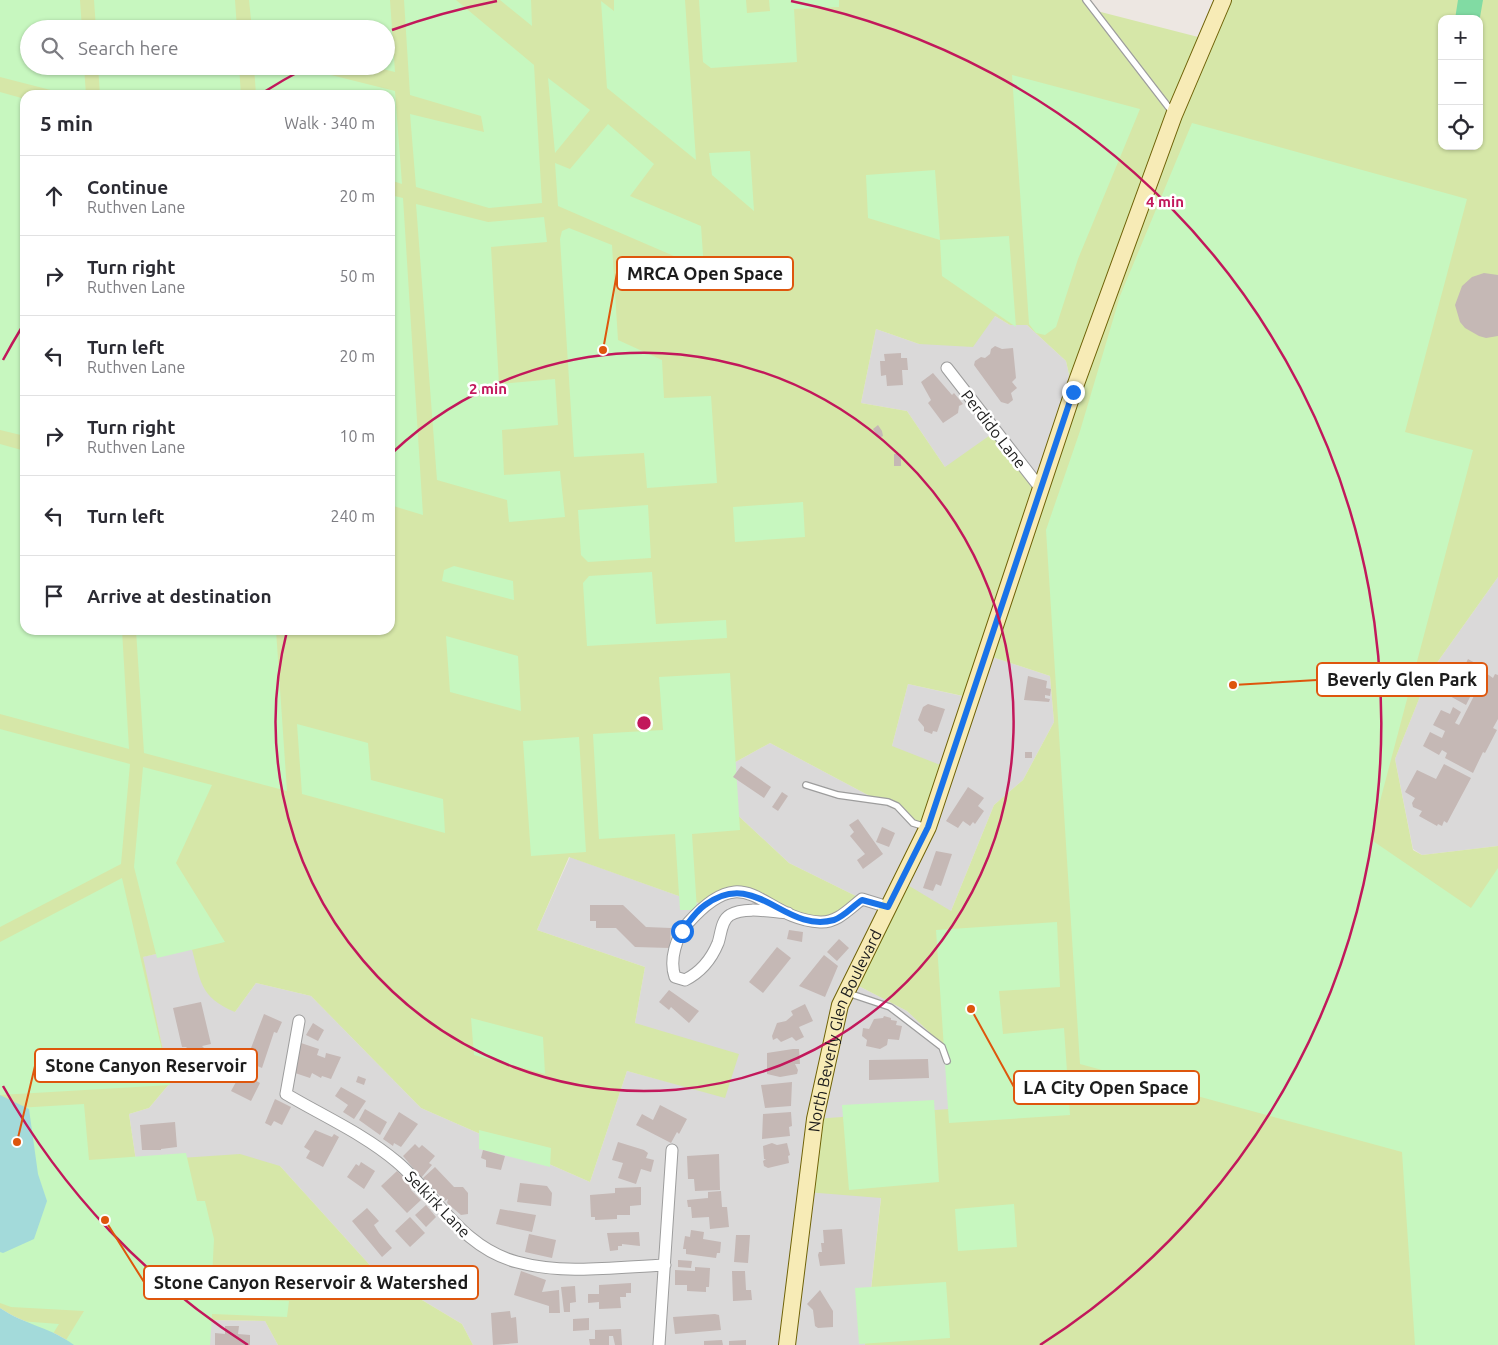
<!DOCTYPE html>
<html lang="en">
<head>
<meta charset="utf-8">
<style>
  body { margin:0; font-family:Ubuntu,sans-serif; background:#f2f2f3; color:#2b2b33 }
  .controls { position:absolute; right:15px; top:15px; display:grid; overflow:hidden; border-radius:10px; box-shadow:0 1px 4px #0004 }
  .controls button { width:45px; height:45px; display:grid; place-items:center; padding:0; border:0; border-bottom:1px solid #e1e1e2; background:#fff; color:#2b2b33; font:25px sans-serif }
  .stop { position:absolute; width:15px; height:15px; margin:-11px; border:4px solid #1a73e8; border-radius:50%; background:#fff }
  .stop.end { background:#1a73e8; border-color:#fff; box-shadow:0 1px 5px #0008 }
  .list { margin:0; padding:0; list-style:none }
  h2 { display:flex; justify-content:space-between; align-items:center; height:65px; margin:0; padding:0 20px; font-size:21px }
  h2 small { font-size:16px; font-weight:400; color:#7c7c81 }
  .list li { display:grid; grid-template-columns:32px 1fr auto; gap:15px; align-items:center; box-sizing:border-box; height:80px; padding:0 20px; border-top:1px solid #e1e1e2 }
  .list b { display:block; font-size:19px; white-space:nowrap }
  .list p { margin:0; font-size:16px; white-space:nowrap; color:#7c7c81 }
  .list em { font-size:16px; font-style:normal; color:#7c7c81 }
  .icon { flex:none; width:28px; height:28px; fill:none; stroke:currentColor; stroke-width:2; stroke-linecap:round; stroke-linejoin:round }
  .map { position:relative; flex:none; width:1498px; height:1345px; overflow:hidden }
  .search { position:absolute; background:#fff; box-shadow:0 1px 4px #0004; left:20px; top:20px; width:375px; height:55px; display:flex; align-items:center; gap:12px; box-sizing:border-box; padding:0 18px; border-radius:28px; color:#7c7c81; font-size:19px }
  .panel { position:absolute; background:#fff; box-shadow:0 1px 4px #0004; left:20px; top:90px; width:375px; height:545px; border-radius:15px }
  .map>svg:first-child { display:block }
</style>
</head>
<body>
<div class="map">
<svg width="1498" height="1345" viewBox="0 0 1498 1345">
  <rect width="100%" height="100%" fill="#ede7e2"/>
  <path fill="#dad9d9" d="M995 316 1010 325H1027L1066 361 1073 392 1041 489 945 467 907 411 861 403 876 329 919 344Z
    M1498 577V846L1422 855 1413 849 1395 759 1429 674Z
    M986 655 1050 676 1054 722 1023 780 994 805 951 911 851 982 907 1011 947 1049 949 1110 881 1197 865 1345H473L462 1324 377 1273 280 1166 136 1161 129 1114 149 1108 170 1083 142 957 191 946 235 1012 256 983 311 996 421 1108 590 1182 627 1071 725 1097 635 1023 645 967 537 930 570 857 704 905 724 894 862 899 789 863 701 781 770 743 928 827 892 746 908 684 971 698Z
    M204 1320 265 1321 278 1345H203Z"/>
  <path fill="#d6e7a8" fill-rule="evenodd" d="M0 0H1086L1093 10 1206 39 1223 0H1498V577L1429 674 1395 759 1413 850 1422 855 1498 846V1345H865L881 1198 806 1192 815 1119 949 1109 947 1049 907 1011 851 982 901 881 951 911 994 805 1023 780 1054 722 1050 676 986 655 972 698 908 684 892 746 948 768 928 827 770 743 701 781 789 863 862 899 821 922 743 893 704 905 569 857 537 930 645 967 635 1023 739 1054 725 1098 627 1071 590 1182 421 1108 311 996 256 983 235 1012C199 997 201 981 191 946L143 957 170 1083 149 1108 129 1114 136 1161 240 1154 280 1166 377 1273 462 1324 473 1345H278L265 1321 205 1320 74 1345C52 1328 23 1324 0 1308ZM1442 19H1479V146H1442ZM29 29H386V66H29ZM25 95H390V630H25ZM995 316 1010 325H1027L1066 361 1073 392 1041 489 996 431 945 467 907 411 861 403 876 329 919 344 973 347Z"/>
  <path fill="#c7f7bf" d="M0 0H80L82 29H29V66H84L86 95H70L0 77Z
    M94 0H235L237 29H96Z
    M249 0H390L395 72 370 66H386V29H252Z
    M404 0H456L534 65 542 203 489 208 416 187 410 114 484 132 481 116 410 95Z
    M500 0H531L532 26Z
    M614 0H685L696 160 607 88 601 1 614 11Z
    M699 0H746L747 13 770 11 769 0H839V7L794 9 797 62 711 68 703 62Z
    M98 66H239L241 95H100Z
    M254 66H323V73L395 91 402 184 390 180V95H256Z
    M1012 75 1140 109 1078 259 1056 327 1045 335 1036 333 1029 324Z
    M548 78 590 110 555 153Z
    M0 92 25 99V436L0 430Z
    M1192 123 1467 199 1405 432 1473 450 1370 839 1471 908 1498 868V1345H1415L1402 1152 1080 1064 1046 530 1080 431 1120 296Z
    M608 124 654 164 630 196 701 226 704 269 558 206 555 163 570 169Z
    M750 151 754 211 712 175 709 153Z
    M935 170 940 240 1009 236 1016 327 942 276 940 240 868 218 866 175Z
    M390 195 403 198 423 515 390 505Z
    M416 204 488 222 544 217 547 242 491 247 499 384 555 379 558 425 502 430 504 475 560 471 565 517 509 522 507 500 437 480Z
    M569 228 612 245 618 340 662 360 664 398 711 396 717 483 647 488 644 453 574 457 560 239 562 231Z
    M0 444 25 451V630H122L129 749 0 714Z
    M803 502 805 537 735 542 733 507Z
    M648 505 651 558 588 562 581 555 578 510Z
    M454 566 513 581 514 600 442 581 444 570Z
    M652 572 656 624 726 620 727 638 587 646 583 583 589 576Z
    M136 630H276L287 791 144 753Z
    M446 636 518 656 521 711 450 692Z
    M730 673 740 830 692 834 697 910H680L675 834 599 839 593 734 663 730 659 677Z
    M297 724 368 743 371 780 443 799 445 833 302 794Z
    M0 729 130 764 121 864 0 927Z
    M579 737 586 852 531 856 523 741Z
    M143 767 212 785 176 863 225 942 157 958 134 867Z
    M122 878 170 1085 0 1095V942Z
    M1057 922 1060 987 999 991 1003 1034 1064 1028 1070 1115 949 1123 936 930Z
    M471 1018 543 1037 545 1074 474 1055Z
    M934 1100 939 1182 849 1190 842 1105Z
    M84 1104 89 1160 186 1153 197 1201H205L214 1239 211 1298 289 1301 287 1317 212 1314 210 1345H63L84 1311 11 1307 0 1303V1109Z
    M479 1130 551 1148 550 1167 479 1149Z
    M1014 1204 1017 1247 958 1251 955 1209Z
    M946 1282 950 1338 859 1344 855 1288Z
    M6 1320 59 1324 46 1345H0Z"/>
  <path fill="#81dba3" d="M1458 0H1483L1479 23V19H1455Z"/>
  <path fill="#a3dada" d="M0 1095 29 1109 38 1174 47 1201 34 1239 3 1253 0 1252Z
    M0 1308C23 1324 52 1328 74 1345H0Z"/>
  <path fill="#c5b8b5" d="M1484 273 1498 275V336L1486 338 1479 336 1465 328 1460 322 1455 305 1462 286 1472 277Z
    M995 346 1002 349 1013 348 1016 378 1012 382 1017 388 1011 393 1013 400 1008 404 1001 402 974 365 975 361 981 357 985 358 990 354 991 349Z
    M901 353V358H907L908 370H902L903 385 887 386 886 375 881 376 880 361H885L884 354Z
    M933 373 952 395 954 393 963 404 959 406 958 413 943 423 928 403 931 400 921 382Z
    M878 425 882 431 883 436 879 438 873 429Z
    M894 454H901V466H894Z
    M1468 659 1484 668 1483 671 1493 678 1495 674 1498 675V719L1493 728 1497 730 1485 753 1483 752 1473 773 1445 758 1447 753 1442 750 1439 755 1423 746 1430 732 1442 738 1445 731 1433 725 1441 710 1450 714 1453 707 1461 712 1455 723 1459 725 1476 692 1473 691 1466 705 1448 695 1457 680 1463 683 1467 677 1461 673Z
    M1028 676 1047 681 1046 688 1051 689 1050 696 1045 695V698L1050 699 1049 702 1024 700Z
    M928 704 945 709 937 732 933 731 932 734 924 731V727L918 720 923 707Z
    M1025 752H1032V758H1025Z
    M1444 764 1471 778 1447 823 1444 821 1442 826 1438 824 1437 826 1419 816 1422 811 1413 807 1412 803 1415 798 1405 792 1417 770 1436 779Z
    M741 766 771 787 764 798 733 777Z
    M968 787 984 798 978 806 984 811 975 824 973 822 970 826 963 821 958 828 946 821Z
    M782 792 788 796 778 811 772 807Z
    M858 819 883 854 863 869 857 860 865 854 850 836 854 832 849 825Z
    M882 827 895 833 889 847 876 842Z
    M936 851 952 854 941 886 936 884 933 891 923 888Z
    M590 905H623L646 927 671 928 670 948 635 947 616 928H596V921H590Z
    M789 930 803 932 802 942 787 939Z
    M839 939 849 948 837 961 827 952Z
    M777 947 791 958 763 993 749 982Z
    M824 955 838 966 825 997 799 986Z
    M669 990 699 1011 689 1023 671 1007 669 1010 659 1002Z
    M201 1002 211 1044 202 1046 204 1048 199 1054 206 1061 191 1072 183 1064 185 1062 182 1060 191 1052 186 1047H182L173 1008Z
    M805 1004 813 1021 799 1027 804 1037 796 1041 792 1037 781 1042 777 1038 773 1040 772 1036 777 1023 786 1021 793 1015 791 1011Z
    M264 1014 282 1022 277 1033 274 1032 262 1068 246 1061Z
    M884 1016 891 1018V1020L897 1021 896 1025 902 1026 899 1040 888 1039 887 1045 880 1049 866 1046 867 1040 862 1036 863 1028 869 1029 874 1019 883 1018Z
    M313 1023 324 1030 318 1041 306 1035Z
    M301 1043 319 1049 317 1055 325 1058 326 1053 341 1057 331 1079 322 1076 321 1078 312 1073 310 1078 295 1073Z
    M793 1049H799L800 1064H795L798 1070 797 1074 780 1077 767 1074V1053Z
    M928 1059 929 1078 869 1080V1060Z
    M241 1073 260 1083 251 1101 231 1091Z
    M358 1076 366 1079 364 1085 356 1082Z
    M792 1082 791 1106 765 1108 761 1085Z
    M341 1087 366 1101 354 1119 343 1112 348 1105 335 1096Z
    M275 1099 291 1107 282 1125 274 1121 271 1126 265 1123Z
    M660 1105 687 1119 679 1134 677 1132 671 1143 636 1125 642 1114 653 1120Z
    M365 1109 387 1122 380 1135 359 1120Z
    M399 1112 418 1124 401 1147 394 1143 393 1146 383 1139Z
    M791 1112 792 1126 789 1127 790 1136 762 1139 763 1114Z
    M175 1122 177 1147 161 1149V1150H142L140 1125Z
    M315 1130 332 1137 334 1134 339 1137 323 1167 306 1158 310 1151 304 1147Z
    M618 1142 644 1150 648 1153 646 1158 654 1160 651 1172 641 1169 636 1184 618 1178 623 1163 612 1160Z
    M772 1143 777 1145 787 1143 790 1155 788 1156 789 1163 768 1168 764 1166 763 1161 766 1159H764L763 1146Z
    M415 1144 419 1148 422 1145 435 1156 429 1163 432 1165 421 1178 412 1171 414 1169 403 1156Z
    M483 1150 505 1156 501 1170 486 1167V1160L481 1158Z
    M719 1154 720 1190 695 1191 694 1179H688L687 1156Z
    M361 1162 375 1171 364 1189 347 1177 356 1164 359 1166Z
    M435 1167 454 1187H463L468 1193V1214L461 1215 447 1203 448 1199 445 1201 423 1178Z
    M397 1171 414 1187 411 1190 421 1200 407 1213 381 1186Z
    M520 1183 547 1186 552 1193 551 1206 517 1202Z
    M641 1187V1205L630 1206V1215H617V1219L595 1220V1217H591L590 1195 615 1193V1188Z
    M721 1191 722 1207H727L729 1227 710 1229 709 1217 692 1218 691 1207H688L687 1200 708 1198V1192Z
    M426 1205 436 1217 426 1227 415 1215Z
    M367 1208 379 1221 374 1225 379 1233 392 1248 382 1257 352 1221Z
    M500 1209 536 1215 532 1232 496 1224Z
    M410 1217 425 1233 410 1247 395 1231Z
    M842 1229 845 1264 820 1266 818 1255 819 1252H822L821 1243H824L823 1230Z
    M691 1230 704 1232 703 1239 721 1242 720 1253H717L716 1258 686 1254V1249H683L685 1236 690 1237Z
    M639 1232 640 1246 622 1244V1246H618V1250L610 1251 607 1233Z
    M529 1234 556 1240 552 1258 525 1252Z
    M736 1235H750L748 1263 734 1262Z
    M678 1260 692 1261 691 1268 678 1267Z
    M695 1267 710 1268 709 1287H706V1292L687 1291V1285H675V1270L695 1271Z
    M521 1271 546 1280 542 1292 559 1290 560 1313H549V1306L514 1295Z
    M732 1271H745L746 1290H751L752 1300 733 1301Z
    M631 1283V1293H626V1297H620L621 1308 599 1309V1302L588 1303V1294H599V1285Z
    M575 1286 576 1302 570 1303V1312H564L561 1287Z
    M820 1290 833 1311V1327L818 1328 815 1326 813 1310 807 1304Z
    M510 1311 511 1318 516 1317 518 1343 493 1345 491 1313Z
    M715 1314 719 1315 721 1330 675 1334 673 1317Z
    M589 1318V1330L573 1331V1319Z
    M225 1326H239L238 1334 250 1335V1345H215V1333L225 1334Z
    M621 1329 622 1345H615L613 1336H609V1345H590L589 1339H595V1330Z
    M722 1340 723 1345H704V1341Z
    M746 1340V1345H729V1341Z"/>
  <g fill="none" stroke-linecap="round" stroke-linejoin="round">
    <g stroke="#9d9d9d" stroke-width="8">
      <path id="service" d="M1086 0 1173 113
        M806 785 838 795 888 802 897 806 913 823 926 827
        M848 993 890 1007 942 1047 947 1061"/>
    </g>
    <g stroke="#9d9d9d" stroke-width="13">
      <path id="minor" d="M947 368 1041 489
        M788 913C772 912 745 906 730 915 721 920 721 935 718 943 711 960 701 972 685 980L675 977C669 960 676 937 688 923 748 855 761 919 820 922 837 923 849 909 862 899L888 907
        M299 1021 286 1094C323 1116 364 1134 397 1162 437 1196 462 1248 517 1262 564 1275 618 1267 665 1265
        M659 1345 672 1150"/>
    </g>
    <g stroke="#6f6207" stroke-width="18">
      <g id="secondary">
        <path id="s1" d="M787 1345 815 1119 840 1005 928 827 1073 392 1174 115 1223 0"/>
      </g>
    </g>
    <use href="#service" stroke="#fff" stroke-width="5.5"/>
    <use href="#minor" stroke="#fff" stroke-width="11"/>
    <use href="#secondary" stroke="#f7ebb6" stroke-width="16"/>
  </g>
  <g fill="none" stroke-linecap="round" stroke-linejoin="round">
    <path stroke="#1a73e8" stroke-width="6" d="M682 931C689 922 696 911 705 905 756 867 784 934 834 920 844 917 854 905 862 900L888 907 928 827 1073 392"/>
  </g>
  <g fill="none" stroke="#c2185b" stroke-width="2.5">
    <path d="M392 453A369 369 0 1 1 287 631"/>
    <path d="M248 1345A737 737 0 0 1 3 1086M3 360A737 737 0 0 1 22 327M259 95A737 737 0 0 1 309 66M392 30A737 737 0 0 1 497 1M791 1A737 737 0 0 1 1040 1345"/>
  </g>
  <g text-anchor="middle" stroke-width="5" stroke-linejoin="round" paint-order="stroke">
    <g font-size="16" fill="#1c1c1c" stroke="#fff">
      <text transform="translate(994 429) rotate(52)" y="6">Perdido Lane</text>
      <text dy="6" stroke="none"><textPath href="#s1" startOffset="321">North Beverly Glen Boulevard</textPath></text>
      <text transform="translate(438 1204) rotate(46)" y="6">Selkirk Lane</text>
    </g>
  </g>
  <circle cx="644" cy="723" r="8" fill="#c2185b" stroke="#fff" stroke-width="2.5"/>
  <g font-size="15" text-anchor="middle" font-weight="bold" fill="#c2185b" stroke="#fff" stroke-width="5" stroke-linejoin="round" paint-order="stroke">
    <text x="1165" y="207">4 min</text>
    <text x="488" y="394">2 min</text>
  </g>
  <path fill="none" stroke="#de560d" stroke-width="2" d="M603 350L617 273M1233 685L1317 680M17 1142L35 1066M971 1009L1014 1087M105 1220L144 1282"/>
  <g fill="#de560d" stroke="#fff" stroke-width="2">
    <circle cx="603" cy="350" r="5"/>
    <circle cx="1233" cy="685" r="5"/>
    <circle cx="17" cy="1142" r="5"/>
    <circle cx="971" cy="1009" r="5"/>
    <circle cx="105" cy="1220" r="5"/>
  </g>
  <g fill="#fff" stroke="#de560d" stroke-width="2">
    <rect x="617" y="257" width="176" height="33" rx="5"/>
    <rect x="1317" y="663" width="170" height="33" rx="5"/>
    <rect x="35" y="1049" width="222" height="33" rx="5"/>
    <rect x="1014" y="1071" width="185" height="33" rx="5"/>
    <rect x="144" y="1266" width="334" height="33" rx="5"/>
  </g>
  <g font-size="18" text-anchor="middle" font-weight="bold" fill="#1c1c1c">
    <text x="705" y="280">MRCA Open Space</text>
    <text x="1402" y="686">Beverly Glen Park</text>
    <text x="146" y="1072">Stone Canyon Reservoir</text>
    <text x="1106" y="1094">LA City Open Space</text>
    <text x="311" y="1289">Stone Canyon Reservoir &amp; Watershed</text>
  </g>
</svg>
<div class="controls">
<button>+</button>
<button>−</button>
<button><svg class="icon" aria-label="locate" viewBox="0 0 24 24"><circle cx="12" cy="12" r="6"/><path d="M12 2v4M12 18v4M2 12h4M18 12h4"/></svg></button>
</div>
<div class="stop" style="left:682px;top:931px"></div>
<div class="stop end" style="left:1073px;top:392px"></div>
<div class="search"><svg class="icon" aria-label="search" viewBox="0 0 24 24"><circle cx="10" cy="10" r="6"/><path d="M15 15l6 6"/></svg>Search here</div>
<section class="panel">
<h2>5 min<small>Walk · 340 m</small></h2>
<ul class="list">
<li><svg class="icon" aria-label="ahead" viewBox="0 0 24 24"><path d="M12 20V5M6 11l6-6 6 6"/></svg><div><b>Continue</b><p>Ruthven Lane</p></div><em>20 m</em></li>
<li><svg class="icon" aria-label="right" viewBox="0 0 24 24"><path d="M7 20v-9h11M14 6l5 5-5 5"/></svg><div><b>Turn right</b><p>Ruthven Lane</p></div><em>50 m</em></li>
<li><svg class="icon" aria-label="left" viewBox="0 0 24 24"><path d="M17 20v-9H6M10 6l-5 5 5 5"/></svg><div><b>Turn left</b><p>Ruthven Lane</p></div><em>20 m</em></li>
<li><svg class="icon" aria-label="right" viewBox="0 0 24 24"><path d="M7 20v-9h11M14 6l5 5-5 5"/></svg><div><b>Turn right</b><p>Ruthven Lane</p></div><em>10 m</em></li>
<li><svg class="icon" aria-label="left" viewBox="0 0 24 24"><path d="M17 20v-9H6M10 6l-5 5 5 5"/></svg><div><b>Turn left</b></div><em>240 m</em></li>
<li><svg class="icon" aria-label="arrive" viewBox="0 0 24 24"><path d="M6 21V4h12l-3 4 3 4H6"/></svg><div><b>Arrive at destination</b></div></li>
</ul>
</section>
</div>
</body>
</html>
